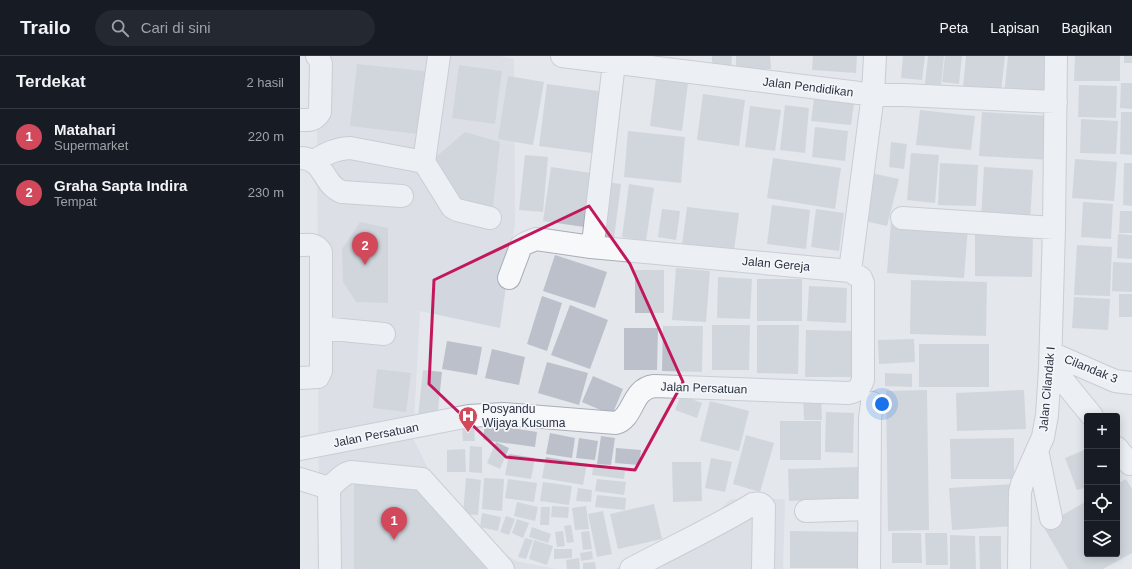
<!DOCTYPE html>
<html lang="id">
<head>
<meta charset="utf-8">
<style>
  body { margin:0; font-family:Arial,sans-serif; background:#242831; color:#f1f3f6 }
  .controls { position:absolute; right:12px; bottom:12px; display:grid; overflow:hidden; border-radius:4px; box-shadow:0 2px 10px #0003 }
  .controls button { width:36px; height:36px; display:grid; place-items:center; padding:0; border:0; border-bottom:1px solid #363941; background:#171b24; color:#f1f3f6; font:20px sans-serif }
  .you { position:absolute; left:582px; top:348px; width:14px; height:14px; margin:-10px; border:3px solid #fff; border-radius:50%; background:#1a73e8; box-shadow:0 0 0 6px #1a73e833 }
  .badge { display:grid; place-items:center; width:26px; height:26px; border-radius:50%; background:#d1495b; color:#fff; font-size:13px; font-weight:700 }
  .pin { position:absolute; translate:-50% -33px; filter:drop-shadow(0 1px 2px #0008) }
  .pin::after { content:''; position:absolute; top:21px; width:14px; height:12px; background:inherit; clip-path:polygon(0 0,100% 0,50% 100%) }
  .list { margin:0; padding:0; list-style:none }
  h2 { display:flex; justify-content:space-between; align-items:center; height:52px; margin:0; padding:0 16px; font-size:17px }
  h2 small { font-size:13px; font-weight:400; color:#9ea1a6 }
  .list li { display:grid; grid-template-columns:26px 1fr auto; gap:12px; align-items:center; box-sizing:border-box; height:56px; padding:0 16px; border-top:1px solid #363941 }
  .list b { display:block; font-size:15px; white-space:nowrap }
  .list p { margin:0; font-size:13px; white-space:nowrap; color:#9ea1a6 }
  .list em { font-size:13px; font-style:normal; color:#9ea1a6 }
  .icon { flex:none; width:22px; height:22px; fill:none; stroke:currentColor; stroke-width:2; stroke-linecap:round; stroke-linejoin:round }
  .map { position:relative; flex:none; width:832px; height:513px; overflow:hidden }
  header { display:flex; align-items:center; gap:24px; box-sizing:border-box; height:56px; padding:0 20px; background:#171b24; border-bottom:1px solid #363941 }
  header strong { font-size:19px }
  nav { display:flex; gap:22px; margin-inline-start:auto; font-size:14px }
  .search { width:280px; height:36px; background:#242831; display:flex; align-items:center; gap:10px; box-sizing:border-box; padding:0 14px; border-radius:22px; color:#9ea1a6; font-size:15px }
  main { display:flex }
  aside { flex:1; background:#171b24 }
  .map>svg:first-child { display:block }
</style>
</head>
<body>
<header>
<strong>Trailo</strong>
<div class="search"><svg class="icon" aria-label="search" viewBox="0 0 24 24"><circle cx="10" cy="10" r="6"/><path d="M15 15l6 6"/></svg>Cari di sini</div>
<nav><a>Peta</a><a>Lapisan</a><a>Bagikan</a></nav>
</header>
<main>
<aside>
<h2>Terdekat<small>2 hasil</small></h2>
<ul class="list">
<li><span class="badge">1</span><div><b>Matahari</b><p>Supermarket</p></div><em>220 m</em></li>
<li><span class="badge">2</span><div><b>Graha Sapta Indira</b><p>Tempat</p></div><em>230 m</em></li>
</ul>
</aside>
<div class="map">
<svg width="832" height="513" viewBox="0 0 832 513">
  <rect width="100%" height="100%" fill="#e4e7ec"/>
  <path fill="#d2d6de" d="M17 0H200L214 3 215 167 200 272 120 255 113 382 154 465 216 505 256 513H19Z
    M431 443H485L483 513H314L382 490Z"/>
  <path fill="#bbc0ca" d="M412 0H432L431 12 412 11Z
    M436 0H470L471 13 436 14Z
    M513 0H557L556 17 512 14Z
    M603 0H625L622 24 601 22Z
    M628 0H644L641 29 625 28Z
    M645 0H662L659 28 642 26Z
    M666 0H705L701 35 663 31Z
    M708 0H751L747 45 704 40Z
    M775 0H820V25H774Z
    M824 0H832V7H824Z
    M57 8 133 16 126 79 50 70Z
    M159 9 202 15 195 68 152 62Z
    M208 20 244 26 233 89 198 83Z
    M356 23 388 27 382 75 350 70Z
    M821 27H832V53L820 52Z
    M247 28 306 36 299 98 239 90Z
    M779 29 817 30 816 62 778 61Z
    M403 38 445 44 439 90 397 84Z
    M514 43 554 47 551 69 511 65Z
    M485 49 509 52 505 97 480 94Z
    M450 50 481 54 475 95 445 91Z
    M620 54 675 60 671 94 616 89Z
    M682 56 754 60 752 104 679 100Z
    M821 56H832V99L820 98Z
    M781 63 818 65 816 98 780 97Z
    M515 71 548 75 545 105 512 101Z
    M328 75 385 81 381 127 324 121Z
    M165 76 200 86 193 151 158 149 130 106Z
    M591 86 607 88 604 113 589 111Z
    M611 97 639 99 635 147 607 144Z
    M225 99 248 101 243 156 219 154Z
    M473 102 541 112 535 153 467 142Z
    M775 103 817 106 814 145 772 142Z
    M640 107 678 109 676 150 638 149Z
    M824 107H832V150L823 149Z
    M251 111 298 118 291 172 243 165Z
    M684 111 733 114 730 166 681 163Z
    M571 117 599 123 587 170 560 164Z
    M306 126 321 128 314 182 299 180Z
    M329 128 354 132 346 185 322 181Z
    M783 146 813 148 811 183 781 181Z
    M472 149 510 154 506 193 467 188Z
    M387 151 439 157 434 195 382 189Z
    M362 153 380 155 376 184 358 181Z
    M516 153 544 157 539 195 511 191Z
    M820 155H832V177H819Z
    M60 166 88 172V247L56 246 43 226 42 193Z
    M591 166 668 171 664 222 587 217Z
    M675 177 733 179 732 221 675 220Z
    M818 178 832 179V203L817 202Z
    M777 189 812 191 810 240 774 239Z
    M255 199 307 216 295 252 243 235Z
    M813 206 832 207V236L812 235Z
    M376 212 410 215 406 266 372 264Z
    M335 214H364V257H335Z
    M418 221 452 223 450 263 417 262Z
    M457 223H502V265H457Z
    M611 224 687 226 686 280 610 278Z
    M509 230 547 232 546 267 507 265Z
    M819 238H832V261H819Z
    M242 240 262 247 247 295 227 288Z
    M774 241 810 243 808 274 772 272Z
    M270 249 308 264 290 313 251 299Z
    M412 269H450L449 314H412Z
    M457 269H499L498 318 457 317Z
    M363 270H403L402 316 362 315Z
    M324 272H358L357 314H324Z
    M506 274 553 275 552 321H505Z
    M614 283 615 306 579 308 578 284Z
    M147 285 182 291 177 319 142 313Z
    M619 288H689V331H619Z
    M192 293 225 301 219 329 185 322Z
    M247 306 288 317 279 349 238 337Z
    M77 313 111 317 106 356 73 352Z
    M123 314 142 316 137 363 118 361Z
    M585 317 612 318V331L585 330Z
    M293 320 323 333 312 359 282 346Z
    M627 334 629 474 588 475 586 335Z
    M724 334 726 373 657 375 656 337Z
    M521 336 522 364H504L503 337Z
    M381 339 402 347 397 362 375 354Z
    M410 345 449 355 439 395 400 385Z
    M526 356 554 357 553 397 525 396Z
    M480 365H521V404H480Z
    M185 368 237 376 235 391 183 384Z
    M162 370H174L175 385H163Z
    M250 377 275 382 272 402 246 398Z
    M446 379 474 387 460 436 433 428Z
    M301 380 315 382 311 409 297 408Z
    M279 382 298 385 295 404 276 402Z
    M714 382V423H651L650 383Z
    M196 386 209 392 200 413 187 407Z
    M170 390 182 391V417L169 416Z
    M316 392 341 394 339 409 315 407Z
    M165 393 166 416H147V394Z
    M787 393V431L777 434 765 402Z
    M209 398 235 402 231 423 205 419Z
    M246 401 287 408 283 429 242 422Z
    M411 402 432 406 425 436 405 432Z
    M372 406H401L402 445 373 446Z
    M293 411 325 415 324 423 292 419Z
    M560 411 561 443 489 445 488 413Z
    M166 422 181 424 178 459 163 458Z
    M184 422 204 423 202 455 182 453Z
    M208 423 237 427 234 446 205 442Z
    M297 423 326 426 324 439 295 435Z
    M826 423 832 433V497L803 513H768L743 470 787 445V498H817V428Z
    M119 426 192 513H54V427Z
    M243 426 272 430 269 449 240 445Z
    M714 428 716 470 652 474 649 432Z
    M278 432 292 434 291 446 276 445Z
    M297 439 326 442 325 454 295 451Z
    M217 446 238 451 235 465 214 460Z
    M354 448 362 483 318 493 310 458Z
    M252 450 269 451 268 462 251 461Z
    M286 450 289 473 275 474 272 452Z
    M241 451H250L249 469H240Z
    M303 455 312 498 297 501 288 458Z
    M182 457 201 461 198 475 180 471Z
    M206 460 215 463 209 479 200 476Z
    M217 463 229 467 223 482 212 477Z
    M271 469 274 486 267 487 264 470Z
    M232 471 251 478 248 487 229 481Z
    M263 475 265 490 257 491 255 476Z
    M289 475 292 493 283 494 281 476Z
    M490 475 566 476V512H490Z
    M592 477H621L622 507H592Z
    M625 477H647L648 509H626Z
    M650 479 675 480 676 513H650Z
    M679 480H701V513H680Z
    M225 482 233 484 226 503 218 501Z
    M234 484 253 490 247 509 229 503Z
    M254 493H272V502L254 503Z
    M292 495 293 503 281 505 280 497Z
    M279 502 280 513H267L266 504Z
    M295 506 296 513H283V507Z"/>
  <g fill="none" stroke-linecap="round" stroke-linejoin="round">
    <g stroke="#a9aeb7" stroke-width="24">
      <path id="minor" d="M139 0 124 106 152 151 157 154 190 162
        M262 0 559 37 756 46
        M0 64C9 64 15 65 20 56L21 8 19 2 17 0
        M0 102C25 102 22 129 42 136L102 140
        M14 105C27 97 35 93 50 92L124 106
        M602 162 754 172
        M0 189C9 189 16 187 21 196V315L18 321 0 322
        M291 191 294 179 314 7
        M550 215 573 38 575 0
        M21 272 84 278
        M751 299 760 301 815 325 832 327
        M750 313 761 322 792 360
        M817 392 830 408
        M0 393 169 360 204 358 316 367C334 362 331 333 354 330L548 337C557 336 560 332 563 324V227L561 222 550 215 291 191 236 183 226 187 221 190 209 222
        M737 394 751 462
        M0 423 29 432
        M506 455 569 453
        M30 513 29 432C36 426 42 418 51 416L122 423 203 513
        M331 513C372 491 414 472 453 448 457 447 461 447 464 451L463 513
        M569 513 570 363 572 347
        M719 513 720 436 722 428 743 381 747 359 750 313 754 172 756 0"/>
    </g>
    <use href="#minor" stroke="#f7f8fa" stroke-width="22"/>
  </g>
  <path d="M0 0H832V513H0ZM289 150 330 208 383 326 335 414 206 401 129 328 134 224Z" fill="#e4e7ec" fill-opacity=".55" fill-rule="evenodd"/>
  <path fill="none" stroke="#c2185b" stroke-width="3" stroke-linejoin="round" d="M289 150 330 208 383 326 335 414 206 401 129 328 134 224Z"/>
  <defs>
    <g id="hospital-pin" transform="scale(1)"><path d="M0 17L-7.5 6A9.5 9.5 0 1 1 7.5 6Z" fill="#d1495b" stroke="#f4f6f9"/><path d="M-5-5h3v3.5h4V-5h3V5h-3V1.5h-4V5h-3Z" fill="#fff"/></g>
  </defs>
  <g fill-rule="evenodd">
    <use href="#hospital-pin" x="168" y="360"/>
  </g>
  <g text-anchor="middle" stroke-width="3.5" stroke-linejoin="round" paint-order="stroke">
    <g font-size="12" fill="#2b3445" stroke="#f4f6f9">
      <text transform="translate(508 31) rotate(7)" y="4">Jalan Pendidikan</text>
      <text transform="translate(476 208) rotate(5)" y="4">Jalan Gereja</text>
      <text transform="translate(791 313) rotate(22)" y="4">Cilandak 3</text>
      <text transform="translate(404 332) rotate(2)" y="4">Jalan Persatuan</text>
      <text transform="translate(747 333) rotate(-85)" y="4">Jalan Cilandak I</text>
      <text transform="translate(76 379) rotate(-11)" y="4">Jalan Persatuan</text>
    </g>
    <g font-size="12" fill="#2b3445" stroke="#f4f6f9" text-anchor="start">
      <text x="182" y="357">Posyandu<tspan x="182" dy="14">Wijaya Kusuma</tspan></text>
    </g>
  </g>
</svg>
<div class="controls">
<button>+</button>
<button>−</button>
<button><svg class="icon" aria-label="locate" viewBox="0 0 24 24"><circle cx="12" cy="12" r="6"/><path d="M12 2v4M12 18v4M2 12h4M18 12h4"/></svg></button>
<button><svg class="icon" aria-label="layers" viewBox="0 0 24 24"><path d="M12 4l9 5-9 5-9-5zM3 14l9 5 9-5"/></svg></button>
</div>
<div class="you"></div>
<div class="pin badge" style="left:94px;top:484px">1</div>
<div class="pin badge" style="left:65px;top:209px">2</div>
</div>
</main>
</body>
</html>
